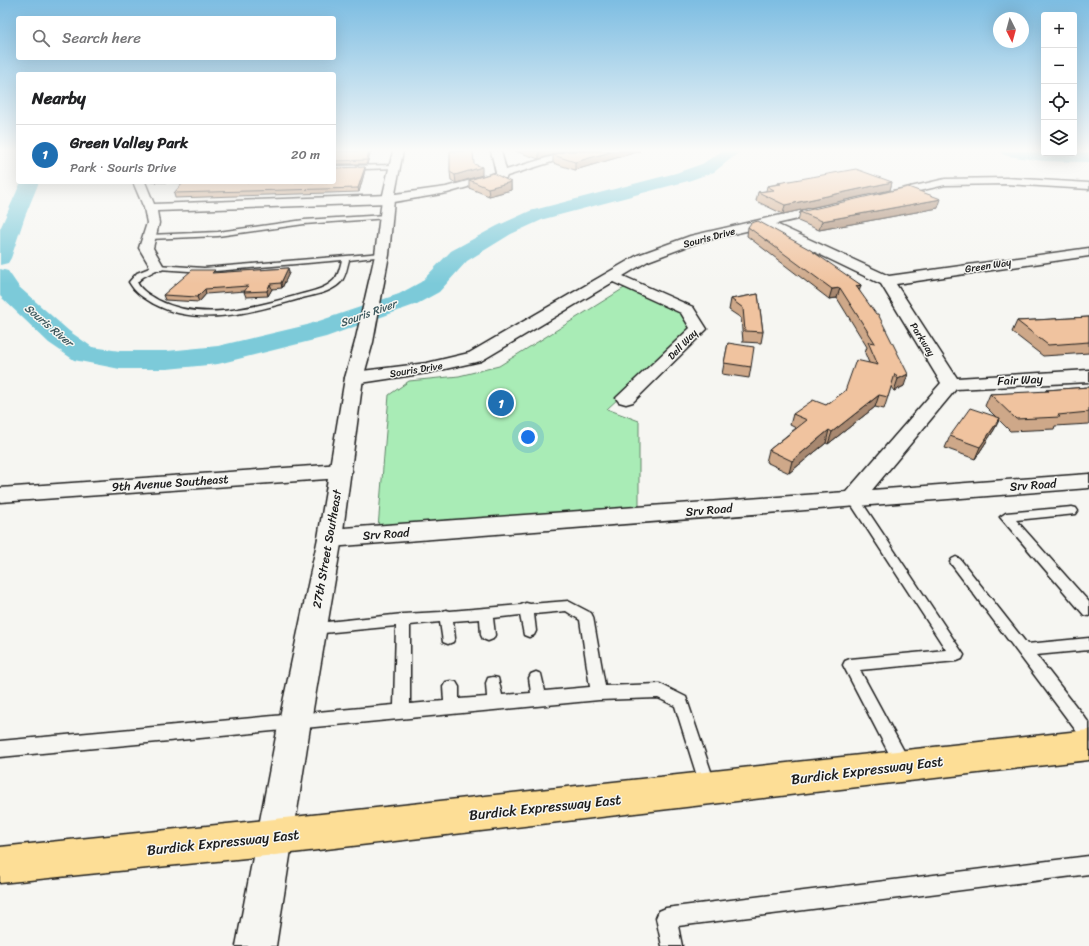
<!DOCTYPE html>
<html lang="en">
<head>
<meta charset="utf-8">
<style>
  body { margin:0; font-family:Sriracha,sans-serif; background:#f2f2f2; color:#202124 }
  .controls { position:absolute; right:12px; top:12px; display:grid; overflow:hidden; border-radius:4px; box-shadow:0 4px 16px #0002 }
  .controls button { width:36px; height:36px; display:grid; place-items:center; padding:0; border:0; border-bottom:1px solid #e0e0e0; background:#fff; color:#202124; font:20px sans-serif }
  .compass { position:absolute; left:993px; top:12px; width:36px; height:36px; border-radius:50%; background:#fff; box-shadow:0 4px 16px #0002; rotate:174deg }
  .you { position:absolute; left:528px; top:437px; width:14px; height:14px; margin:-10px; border:3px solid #fff; border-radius:50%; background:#1a73e8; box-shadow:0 0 0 6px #1a73e833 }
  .badge { display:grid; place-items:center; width:26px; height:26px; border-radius:50%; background:#1f6fb2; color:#fff; font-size:13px; font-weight:700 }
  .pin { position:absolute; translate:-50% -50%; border:2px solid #fff; box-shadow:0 1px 4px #0006 }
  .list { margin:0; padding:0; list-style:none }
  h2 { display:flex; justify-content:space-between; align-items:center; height:52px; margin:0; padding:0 16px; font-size:17px }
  h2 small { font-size:13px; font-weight:400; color:#757577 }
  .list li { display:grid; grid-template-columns:26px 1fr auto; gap:12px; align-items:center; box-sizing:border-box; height:60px; padding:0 16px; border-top:1px solid #e0e0e0 }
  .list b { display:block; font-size:15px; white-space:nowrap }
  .list p { margin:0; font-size:13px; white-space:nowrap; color:#757577 }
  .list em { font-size:13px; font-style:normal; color:#757577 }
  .icon { flex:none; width:22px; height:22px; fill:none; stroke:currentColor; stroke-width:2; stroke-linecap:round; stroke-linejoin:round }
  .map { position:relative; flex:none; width:1089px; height:946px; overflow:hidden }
  .search { position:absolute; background:#fff; box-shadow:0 4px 16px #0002; left:16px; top:16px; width:320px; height:44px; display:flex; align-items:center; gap:10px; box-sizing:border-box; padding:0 14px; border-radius:4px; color:#757577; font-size:15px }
  .panel { position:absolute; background:#fff; box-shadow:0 4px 16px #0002; left:16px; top:72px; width:320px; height:112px; border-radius:4px }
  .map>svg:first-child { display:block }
</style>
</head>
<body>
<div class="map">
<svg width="1089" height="946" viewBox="0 0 1089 946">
  <rect width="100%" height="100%" fill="#f6f6f2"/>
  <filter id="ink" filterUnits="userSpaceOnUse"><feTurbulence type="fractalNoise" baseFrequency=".025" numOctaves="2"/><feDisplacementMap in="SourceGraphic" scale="8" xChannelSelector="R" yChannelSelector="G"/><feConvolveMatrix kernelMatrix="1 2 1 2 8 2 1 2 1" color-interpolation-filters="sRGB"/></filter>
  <g filter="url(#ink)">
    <path fill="#a9ecb6" stroke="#628469" d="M629 285 684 310 695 328 607 409 639 421V507L378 528 389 395 409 381 459 376 499 366Z"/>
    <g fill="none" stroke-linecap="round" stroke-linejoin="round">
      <path fill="#7ccad9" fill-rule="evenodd" d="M722 151H741L714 172 688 181 544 219 511 234 467 261 439 292 417 304 326 337 218 364 167 369H120L74 360 49 343 0 296V269L8 271 19 287 69 331 92 347 120 351H167L218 346 307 325 399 294 421 282 451 251 497 226 530 211 676 173 702 164Z
        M1000 151 1089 152V162L1044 161 1008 156 1002 154Z
        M21 182H39L25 216 11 258 8 263 0 265V229Z"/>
      <g stroke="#1c1c1c" stroke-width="3">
        <path id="service" d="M397 165 395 168 334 170V166Z
          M386 215 388 216V218L304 224 218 236 149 239 146 237 149 235 218 232 304 220Z
          M382 253 385 255 384 256 349 260C347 267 346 276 341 282 331 293 312 295 299 299 253 312 199 328 154 304 144 298 135 293 129 282L137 273 157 265 204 268ZM342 260C340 267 339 275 334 280 324 290 308 292 295 296 251 308 201 322 158 300 150 295 141 291 137 282L143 277 158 269 204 272Z
          M853 494 857 495 964 655 962 659 957 661 860 670 911 764 909 769 903 772 897 769 843 665 845 661 850 659 946 650 847 498Z
          M1072 507 1076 508 1078 511 1076 514 1016 520 1089 602V616L1084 615 1000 517 1006 513Z
          M956 557 960 559 1027 644 1089 638V650L1036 655 1089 723V742L1083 740 952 565 950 562 952 559Z
          M568 601 591 613 593 617 605 686 660 684 686 697 716 786 714 792 708 794 702 792 675 706 658 698 599 700 0 757V741L394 705 396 626 313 634 308 632 306 628 308 624 403 614 441 612 446 610 450 611 521 605 526 603 530 604ZM566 611 580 620 590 687 545 691 541 674 536 672 531 674 529 678 531 693 502 695 498 678 493 677 488 678 486 683 487 697 459 699V687L456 682 451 681 446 682 443 687 444 701 410 704V625L440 622 443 642 448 644 453 642 455 638 453 621 480 619 481 635 483 639 488 641 493 639 495 635 493 618 520 615 524 635 529 637 534 635 536 631 534 614Z
          M1089 856V874L678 926 682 946H662L656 918 659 911 666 908Z"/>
      </g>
      <g stroke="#1c1c1c" stroke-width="3">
        <path id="minor" d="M491 151H501L506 170 570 151H587L507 176 506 178H499L447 193 388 203 157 211 159 223 153 248 164 267 162 270H152L139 248 147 223 144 208 133 182H145L154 204 388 195 446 187 496 173Z
          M1006 178 1089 183V189L1006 184 945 185 884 199 878 196 880 194 945 179Z
          M829 204 835 208 833 211 776 224 889 276 1089 248V256L896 284 957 378 1089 370V382L956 389 872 490 1089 474V488L330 547 321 544 318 538 321 532 330 529 846 492 941 383 881 284 763 227 699 242 648 261 623 276 693 307 707 329 633 402 626 404 619 402 616 398 690 328 681 313 613 282 481 361 427 373 354 384 347 382 345 378 347 374 354 372 427 363 469 353 638 255 690 236Z
          M341 464 349 466 352 471 349 476 341 478 0 502V488Z"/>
      </g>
      <g stroke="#1c1c1c" stroke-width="3">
        <path id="tertiary" d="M393 151H403L394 199 389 255 373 342 363 378 342 538 311 721 276 946H236L279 721 318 538 345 378 355 342 375 255 382 199Z"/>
      </g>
      <g stroke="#1c1c1c" stroke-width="3">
        <path id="primary" d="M1089 730V760L275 855 0 883V847L275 819Z"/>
      </g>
      <use href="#service" fill="#f6f6f2" fill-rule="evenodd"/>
      <use href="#minor" fill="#f6f6f2" fill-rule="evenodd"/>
      <use href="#tertiary" fill="#f6f6f2" fill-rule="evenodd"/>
      <use href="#primary" fill="#fdde96" fill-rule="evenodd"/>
    </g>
    <path fill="#cea889" stroke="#1c1c1c" d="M334 151H371L367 164H334Z
      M515 151H564L539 159Z
      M567 151H640L575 170 553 163V155Z
      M474 164 482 175 456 183 451 180 450 172Z
      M365 167V170L359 192 175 198 174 193 183 183 151 182H334Z
      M469 180 511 182V190L489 196 469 188Z
      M892 182 890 190 783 214 756 201 758 192 766 191 767 186 778 184V183Z
      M938 208 819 230 798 221 800 212Z
      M748 227 861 285 859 290 904 386 894 391 891 387 884 409 875 407 828 444 826 443 789 473 766 462 769 450 796 428 790 425 793 414 826 405 845 391 869 363 865 353 867 347 837 298 829 299 747 236Z
      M288 268 289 273 282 288 272 289 268 296 246 297 244 292 245 291 206 294 199 302 165 300 163 295 216 273Z
      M758 294 763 332 761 343 743 342 741 318 729 310 731 299Z
      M1089 317V353L1043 356 1012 332 1017 321Z
      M728 343 751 367 749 378 722 374Z
      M1089 387V424L1055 426 1054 429 1010 431 999 420 994 430 975 459 945 448 950 436 995 416 985 406 990 394 1045 392 1046 390Z"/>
    <path fill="#a8886f" stroke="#1c1c1c" d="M369 151H371L367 164V160Z
      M539 151H564L539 159Z
      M614 151H640L575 170V162Z
      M365 167V170L359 192 358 188Z
      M482 167V175L456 183 455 175Z
      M511 182V190L489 196 488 188Z
      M892 182 890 190 783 214 785 205Z
      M941 199 938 208 819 230 822 221Z
      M288 268 289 273 282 288 281 283Z
      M270 284 272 289 268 296 267 291Z
      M861 285 858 296 856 286Z
      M840 288 837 298 829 299 832 289Z
      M205 289 206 294 199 302 197 297Z
      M908 374 904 386 894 391 898 379Z
      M879 395 875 407 828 444 832 432Z
      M1000 418 994 430 975 459 980 447Z
      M829 430 826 443 789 473 792 461Z"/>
    <path fill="#f0c39f" stroke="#1c1c1c" d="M334 151H369L367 160 334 161Z
      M450 151H473L474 164 482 167 455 175 450 172Z
      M567 151H614L575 162 553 155Z
      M365 167 358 188 174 193 184 182H334V168Z
      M856 169 892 182 785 205 758 192 774 190 767 186 781 184 778 183Z
      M493 173 511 182 488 188 469 180Z
      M908 187 941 199 822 221 800 212Z
      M758 221 809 249 861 285 856 286 876 314H878L908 374 898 379 895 374 888 397 879 395 832 432 829 430 792 461 769 450 807 420 793 414 813 400 826 405 845 391 856 360 878 365 868 342 875 343 840 288 832 289 748 227 751 223Z
      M288 268 281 283 270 284 267 291 244 292 248 286 205 289 197 297 163 295 192 270H215L212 273Z
      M758 294 763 332 745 331 743 308 731 299Z
      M1089 317V342L1048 345 1017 321Z
      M728 343 754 347 751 367 724 363Z
      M1089 387V412L1058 415 1060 417 1016 419 990 394 1049 391 1046 390Z
      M970 408 1000 418 980 447 950 436Z"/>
  </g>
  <linearGradient id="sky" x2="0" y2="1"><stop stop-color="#7dbde2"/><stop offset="0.53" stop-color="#fbfbf9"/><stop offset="1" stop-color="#fbfbf9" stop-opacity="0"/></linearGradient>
  <rect width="1089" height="284" fill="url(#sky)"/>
  <g text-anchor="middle" stroke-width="3" stroke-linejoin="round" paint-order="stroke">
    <g font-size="10" fill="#1c1c1c" stroke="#f6f6f2">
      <text transform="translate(709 237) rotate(-15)" y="4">Souris Drive</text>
      <text transform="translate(988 265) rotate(-9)" y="4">Green Way</text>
      <text transform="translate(923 339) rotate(58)" y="4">Parkway</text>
      <text transform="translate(682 344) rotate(-46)" y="4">Dell Way</text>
      <text transform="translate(416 369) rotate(-9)" y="4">Souris Drive</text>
    </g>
    <g font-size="11" font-style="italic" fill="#3e595e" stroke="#f6f6f2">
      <text transform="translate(368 313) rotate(-20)" y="4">Souris River</text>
      <text transform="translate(49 325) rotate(40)" y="4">Souris River</text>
    </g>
    <g font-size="12" fill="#1c1c1c" stroke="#f6f6f2">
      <text transform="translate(1020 380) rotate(-3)" y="4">Fair Way</text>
      <text transform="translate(170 483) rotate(-4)" y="4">9th Avenue Southeast</text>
      <text transform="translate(1033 485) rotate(-4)" y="4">Srv Road</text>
      <text transform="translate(709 510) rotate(-5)" y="4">Srv Road</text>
      <text transform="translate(386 534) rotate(-4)" y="4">Srv Road</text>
      <text transform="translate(327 549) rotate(-80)" y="4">27th Street Southeast</text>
    </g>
    <g font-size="14" fill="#1c1c1c" stroke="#f6f6f2">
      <text transform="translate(867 770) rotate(-7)" y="5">Burdick Expressway East</text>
      <text transform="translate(545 807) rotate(-6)" y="5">Burdick Expressway East</text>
      <text transform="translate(223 842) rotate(-6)" y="5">Burdick Expressway East</text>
    </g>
  </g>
</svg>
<div class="controls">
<button>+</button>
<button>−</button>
<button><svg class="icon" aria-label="locate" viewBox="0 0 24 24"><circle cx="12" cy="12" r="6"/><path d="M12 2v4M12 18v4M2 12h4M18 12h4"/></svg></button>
<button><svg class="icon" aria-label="layers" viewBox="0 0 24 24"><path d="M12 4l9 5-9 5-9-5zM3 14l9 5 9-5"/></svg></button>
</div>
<svg class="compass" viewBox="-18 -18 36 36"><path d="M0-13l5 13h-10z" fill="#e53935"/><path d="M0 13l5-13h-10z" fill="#757577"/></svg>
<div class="you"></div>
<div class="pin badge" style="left:501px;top:403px">1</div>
<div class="search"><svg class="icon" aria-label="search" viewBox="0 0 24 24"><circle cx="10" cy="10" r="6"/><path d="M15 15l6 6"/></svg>Search here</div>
<section class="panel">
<h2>Nearby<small></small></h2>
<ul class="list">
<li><span class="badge">1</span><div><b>Green Valley Park</b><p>Park · Souris Drive</p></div><em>20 m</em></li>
</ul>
</section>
</div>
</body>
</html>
